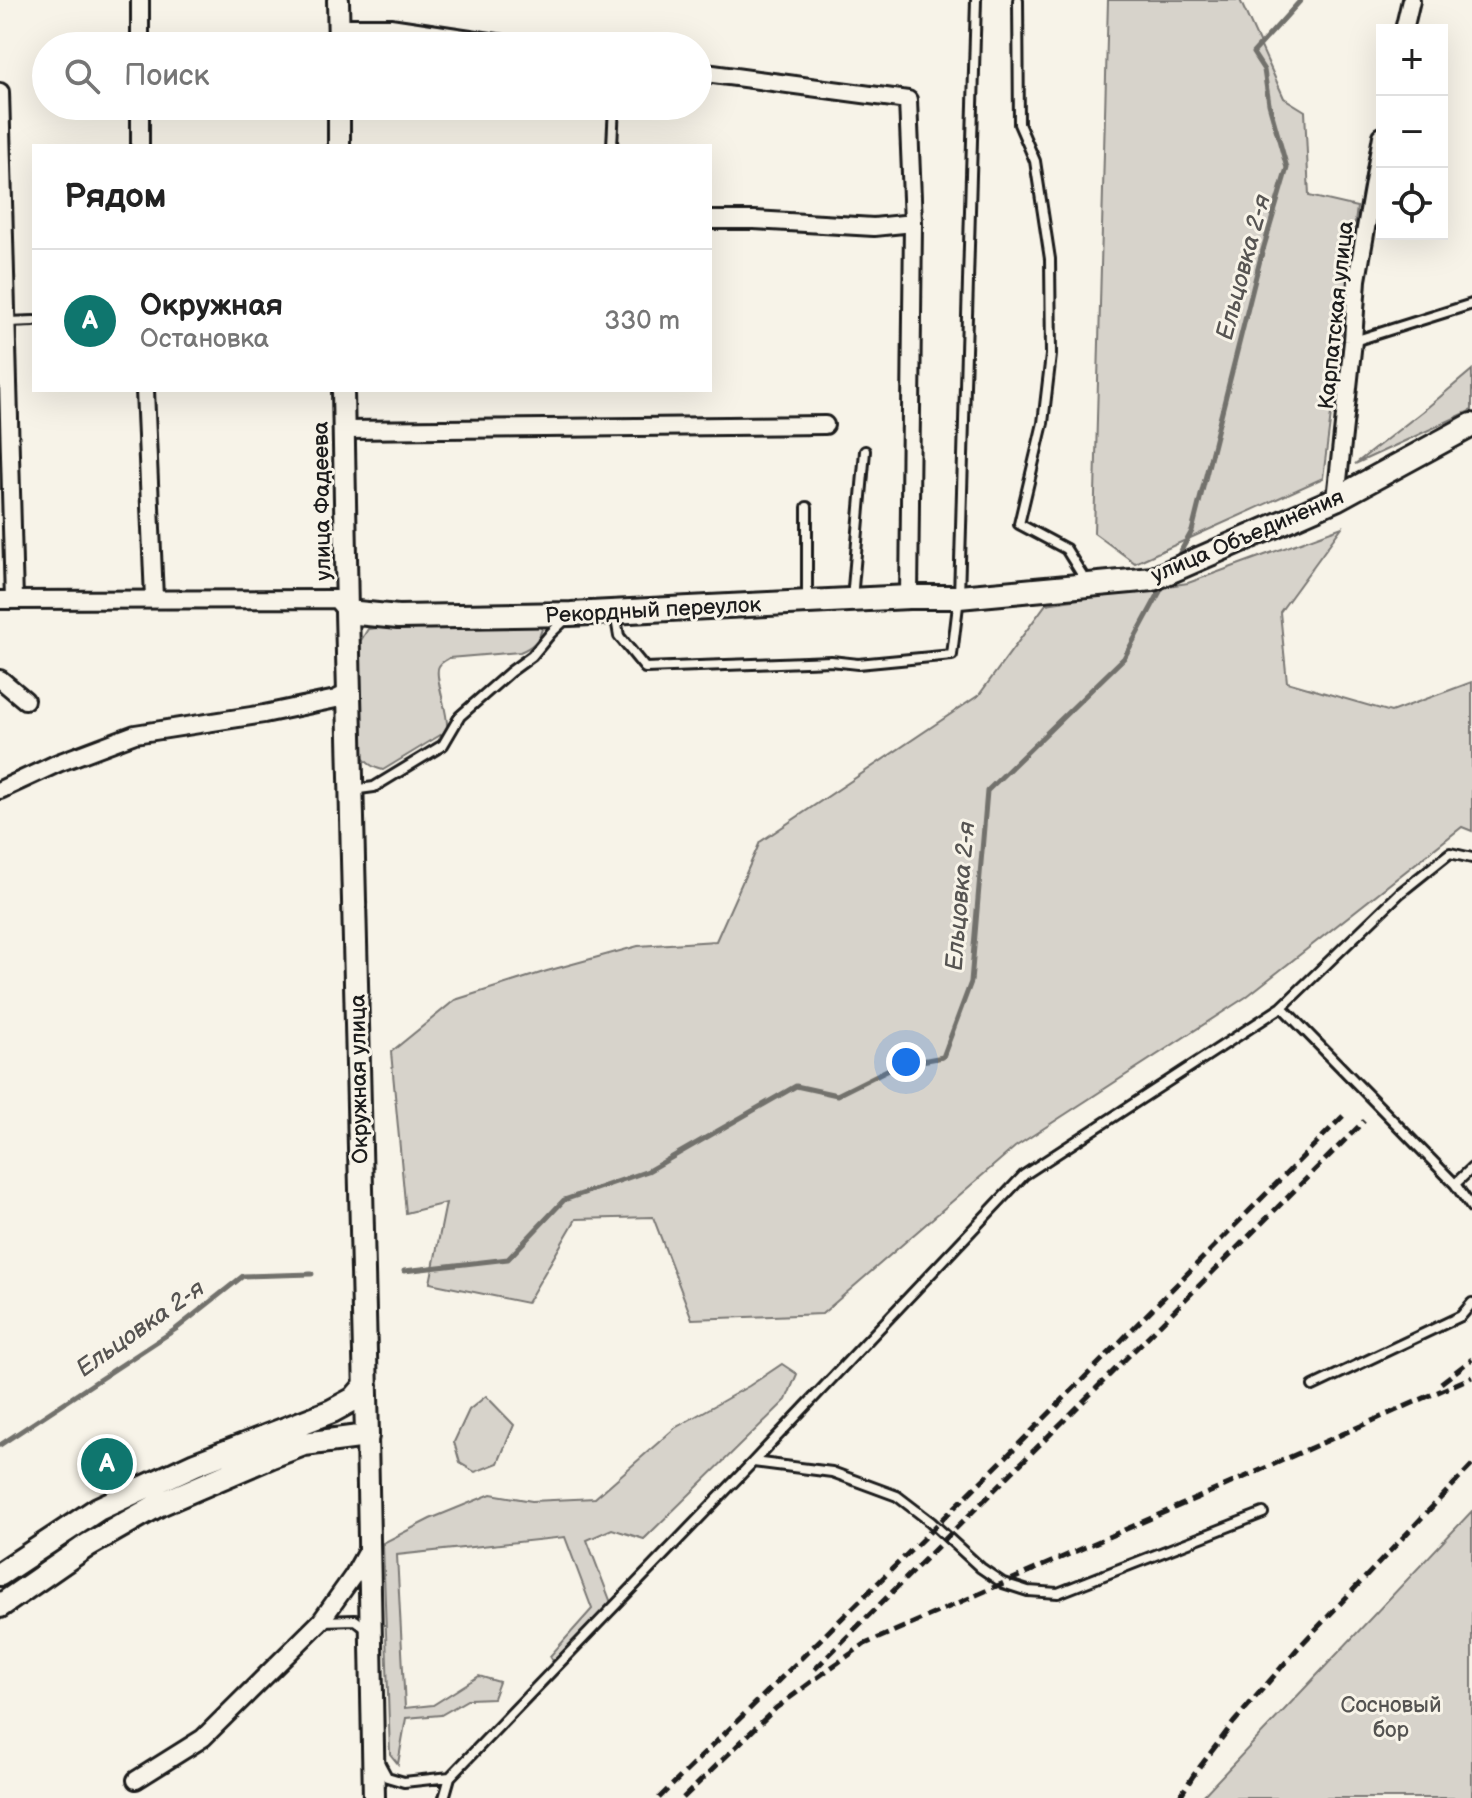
<!DOCTYPE html>
<html lang="ru">
<head>
<meta charset="utf-8">
<style>
  body { margin:0; font-family:"Balsamiq Sans",sans-serif; background:#f6f6f6; color:#222 }
  .controls { position:absolute; right:24px; top:24px; display:grid; overflow:hidden; border-radius:0px; box-shadow:0 8px 32px #0002 }
  .controls button { width:72px; height:72px; display:grid; place-items:center; padding:0; border:0; border-bottom:2px solid #e0e0e0; background:#fff; color:#222; font:40px sans-serif }
  .you { position:absolute; left:906px; top:1062px; width:28px; height:28px; margin:-20px; border:6px solid #fff; border-radius:50%; background:#1a73e8; box-shadow:0 0 0 12px #1a73e833 }
  .badge { display:grid; place-items:center; width:52px; height:52px; border-radius:50%; background:#0f766e; color:#fff; font-size:26px; font-weight:700 }
  .pin { position:absolute; translate:-50% -50%; border:4px solid #fff; box-shadow:0 2px 8px #0006 }
  .list { margin:0; padding:0; list-style:none }
  h2 { display:flex; justify-content:space-between; align-items:center; height:104px; margin:0; padding:0 32px; font-size:34px }
  h2 small { font-size:26px; font-weight:400; color:#767676 }
  .list li { display:grid; grid-template-columns:52px 1fr auto; gap:24px; align-items:center; box-sizing:border-box; height:144px; padding:0 32px; border-top:2px solid #e0e0e0 }
  .list b { display:block; font-size:30px; white-space:nowrap }
  .list p { margin:0; font-size:26px; white-space:nowrap; color:#767676 }
  .list em { font-size:26px; font-style:normal; color:#767676 }
  .icon { flex:none; width:44px; height:44px; fill:none; stroke:currentColor; stroke-width:2; stroke-linecap:round; stroke-linejoin:round }
  .map { position:relative; flex:none; width:1472px; height:1798px; overflow:hidden }
  .search { position:absolute; background:#fff; box-shadow:0 8px 32px #0002; left:32px; top:32px; width:680px; height:88px; display:flex; align-items:center; gap:20px; box-sizing:border-box; padding:0 28px; border-radius:44px; color:#767676; font-size:30px }
  .panel { position:absolute; background:#fff; box-shadow:0 8px 32px #0002; left:32px; top:144px; width:680px; height:248px; border-radius:0px }
  .map>svg:first-child { display:block }
</style>
</head>
<body>
<div class="map">
<svg width="1472" height="1798" viewBox="0 0 1472 1798">
  <rect width="100%" height="100%" fill="#f7f3e8"/>
  <filter id="ink" filterUnits="userSpaceOnUse"><feTurbulence type="fractalNoise" baseFrequency=".0125" numOctaves="2"/><feDisplacementMap in="SourceGraphic" scale="16" xChannelSelector="R" yChannelSelector="G"/><feConvolveMatrix kernelMatrix="1 2 1 2 8 2 1 2 1" color-interpolation-filters="sRGB"/></filter>
  <g filter="url(#ink)">
    <path fill="#d7d3cb" stroke="#7a7874" stroke-width="2" d="M1108 0H1240L1284 98 1305 111 1309 196 1357 207 1323 478 1135 563 1094 533Z
      M1472 370V410L1355 464 1428 407Z
      M1342 527 1280 612 1287 682 1391 712 1472 682V831L1462 827 1246 997 1015 1147 822 1314 692 1319 653 1217 576 1219 527 1303 430 1283 446 1203 406 1213 391 1052 455 1000 547 971 638 946 716 941 760 842 979 695 1046 604 1188 583Z
      M535 621 542 629C538 642 532 647 520 652L449 658C445 661 441 662 439 666 433 675 450 715 447 731L383 770C371 767 365 762 358 751V645L368 629 413 624Z
      M782 1364 797 1374 786 1400 644 1539 612 1529 587 1540 613 1608 556 1666 550 1656 592 1609 565 1537 397 1555 405 1708 433 1705 479 1676 499 1682 493 1698 469 1699 441 1715 406 1718 398 1764 390 1754 383 1543 430 1519 491 1494 532 1501 595 1498 675 1428 749 1386Z
      M486 1396 514 1425 498 1463 475 1472 460 1463 454 1442 469 1410Z
      M1472 1511V1798H1201Z"/>
    <g fill="none" stroke-linecap="round" stroke-linejoin="round">
      <path stroke="#72716c" stroke-width="5" d="M1177 558 1192 531 1260 260 1287 168 1269 104 1264 70 1253 53 1301 0
        M404 1271 508 1259 564 1200 648 1171 796 1086 837 1095 895 1066 943 1057 971 982 987 791 1124 658 1164 584
        M0 1445 176 1329 243 1276 312 1274H309"/>
      <g stroke="#1c1c1c" stroke-width="14">
        <path id="service" d="M1018 0 1019 124 1035 161 1050 259 1051 355 1043 423 1019 524 1066 549 1086 581
          M612 146 614 106
          M8 322 34 321
          M1354 341 1472 304
          M807 507V601
          M852 599 865 451
          M615 613 619 636 645 668 831 661 858 664 952 655 959 597 976 0
          M352 790 374 787 443 745 460 716 510 672 532 656 551 633 567 618
          M1282 1007 1400 893 1450 853 1472 858
          M1455 1184 1472 1168
          M1313 1386 1461 1316 1472 1303
          M753 1462 832 1472 897 1496 931 1522 981 1568 1003 1583 1028 1591 1058 1593 1263 1513
          M322 1621 355 1620 369 1631
          M380 1764 387 1777 404 1782 450 1777 753 1462 1024 1175 1282 1007 1455 1184 1472 1208
          M444 1798 450 1777"/>
      </g>
      <g stroke="#1c1c1c" stroke-width="22">
        <path id="minor" d="M140 0V46
          M339 27H390L517 46
          M1404 30 1411 0
          M698 72 908 100 913 223 909 597
          M0 92 14 600
          M140 106V146
          M710 220H754L874 227 913 223
          M145 390 154 598
          M344 430 825 425
          M1336 499 1353 341 1357 280 1382 136
          M0 600 336 599 347 612
          M0 679 25 700
          M0 790 58 763 135 734 264 714 336 699 350 692
          M136 1780 203 1738 321 1621 353 1576 369 1547"/>
      </g>
      <g stroke="#1c1c1c" stroke-width="26">
        <path id="tertiary" d="M338 0 339 46
          M339 106V146
          M343 390 347 612
          M367 1436 374 1798"/>
      </g>
      <g stroke="#1c1c1c" stroke-width="28">
        <path id="secondary" d="M0 1574 98 1509 195 1464 332 1411 354 1399 366 1385
          M0 1606 88 1545 158 1505 272 1456 304 1444 367 1436 347 612 398 617 571 614 909 597H959L1153 579 1336 499 1472 425"/>
      </g>
      <use href="#service" stroke="#f7f3e8" stroke-width="8"/>
      <use href="#minor" stroke="#f7f3e8" stroke-width="16"/>
      <use href="#tertiary" stroke="#f7f3e8" stroke-width="20"/>
      <use href="#secondary" stroke="#f7f3e8" stroke-width="22"/>
      <path stroke="#1c1c1c" stroke-width="5" stroke-dasharray="12 6" stroke-linecap="butt" d="M1441 1383 1472 1359
        M815 1669 1364 1121
        M659 1798 1006 1457 1345 1114
        M683 1798 776 1708 829 1669 865 1644 1472 1377
        M1179 1798 1193 1776 1234 1722 1298 1648 1472 1465"/>
    </g>
  </g>
  <g text-anchor="middle" stroke-width="6" stroke-linejoin="round" paint-order="stroke">
    <g font-size="22" fill="#1c1c1c" stroke="#f7f3e8">
      <text transform="translate(1335 315) rotate(-84)" y="8">Карпатская улица</text>
      <text transform="translate(321 501) rotate(-91)" y="8">улица Фадеева</text>
      <text transform="translate(1247 535) rotate(-23)" y="8">улица Объединения</text>
      <text transform="translate(653 609) rotate(-3)" y="8">Рекордный переулок</text>
      <text transform="translate(358 1079) rotate(-91)" y="8">Окружная улица</text>
    </g>
    <g font-size="22" fill="#545351" stroke="#f7f3e8">
      <text x="1391" y="1712">Сосновый<tspan x="1391" dy="25">бор</tspan></text>
    </g>
    <g font-size="24" font-style="italic" fill="#565452" stroke="#f7f3e8">
      <text transform="translate(1243 267) rotate(-75)" y="8">Ельцовка 2-я</text>
      <text transform="translate(960 896) rotate(-85)" y="8">Ельцовка 2-я</text>
      <text transform="translate(140 1328) rotate(-35)" y="8">Ельцовка 2-я</text>
    </g>
  </g>
</svg>
<div class="controls">
<button>+</button>
<button>−</button>
<button><svg class="icon" aria-label="locate" viewBox="0 0 24 24"><circle cx="12" cy="12" r="6"/><path d="M12 2v4M12 18v4M2 12h4M18 12h4"/></svg></button>
</div>
<div class="you"></div>
<div class="pin badge" style="left:107px;top:1464px">A</div>
<div class="search"><svg class="icon" aria-label="search" viewBox="0 0 24 24"><circle cx="10" cy="10" r="6"/><path d="M15 15l6 6"/></svg>Поиск</div>
<section class="panel">
<h2>Рядом<small></small></h2>
<ul class="list">
<li><span class="badge">A</span><div><b>Окружная</b><p>Остановка</p></div><em>330 m</em></li>
</ul>
</section>
</div>
</body>
</html>
